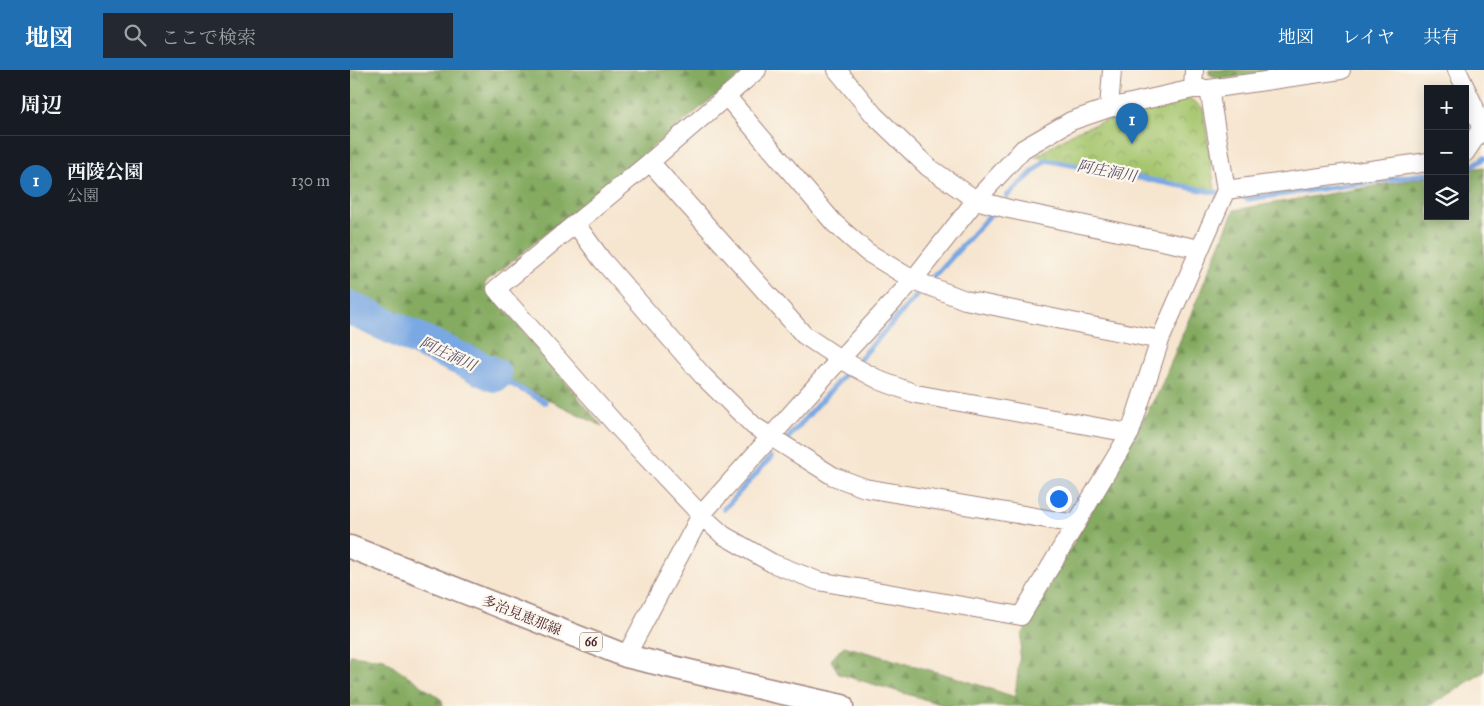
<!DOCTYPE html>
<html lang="ja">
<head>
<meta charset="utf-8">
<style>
  body { margin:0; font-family:"IM FELL Great Primer","Noto Serif JP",serif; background:#242831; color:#f1f3f6 }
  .controls { position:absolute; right:15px; top:15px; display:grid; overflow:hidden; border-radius:0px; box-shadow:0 2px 12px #0003 }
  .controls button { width:45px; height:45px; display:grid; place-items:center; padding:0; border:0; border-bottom:1px solid #363941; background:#171b24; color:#f1f3f6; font:25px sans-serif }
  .you { position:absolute; left:708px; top:428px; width:18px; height:18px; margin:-12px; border:4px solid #fff; border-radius:50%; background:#1a73e8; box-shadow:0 0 0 8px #1a73e833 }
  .badge { display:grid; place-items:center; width:32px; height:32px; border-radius:50%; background:#1f6fb2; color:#fff; font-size:16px; font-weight:700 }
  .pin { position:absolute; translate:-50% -41px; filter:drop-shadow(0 1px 2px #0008) }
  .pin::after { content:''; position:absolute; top:26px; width:18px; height:15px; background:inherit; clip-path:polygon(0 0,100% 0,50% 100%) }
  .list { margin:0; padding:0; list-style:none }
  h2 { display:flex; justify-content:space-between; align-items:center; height:65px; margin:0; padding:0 20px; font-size:21px }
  h2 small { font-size:16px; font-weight:400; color:#9ea1a6 }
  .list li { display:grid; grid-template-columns:32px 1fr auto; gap:15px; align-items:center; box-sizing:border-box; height:90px; padding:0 20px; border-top:1px solid #363941 }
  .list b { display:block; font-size:19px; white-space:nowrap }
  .list p { margin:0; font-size:16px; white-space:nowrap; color:#9ea1a6 }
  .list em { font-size:16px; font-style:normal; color:#9ea1a6 }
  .icon { flex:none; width:28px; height:28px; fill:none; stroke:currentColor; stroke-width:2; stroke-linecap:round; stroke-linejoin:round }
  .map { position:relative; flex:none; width:1134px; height:636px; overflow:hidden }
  header { display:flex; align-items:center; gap:30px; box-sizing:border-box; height:70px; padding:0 25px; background:#1f6fb2; color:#fff }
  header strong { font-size:24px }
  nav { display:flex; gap:28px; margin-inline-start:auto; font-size:18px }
  .search { width:350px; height:45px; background:#242831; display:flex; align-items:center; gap:12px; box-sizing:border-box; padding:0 18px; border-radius:0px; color:#9ea1a6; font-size:19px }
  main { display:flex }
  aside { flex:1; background:#171b24 }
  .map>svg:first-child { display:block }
</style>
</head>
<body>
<header>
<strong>地図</strong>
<div class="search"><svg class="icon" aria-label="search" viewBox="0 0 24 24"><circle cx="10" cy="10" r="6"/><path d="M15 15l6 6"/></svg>ここで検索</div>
<nav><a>地図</a><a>レイヤ</a><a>共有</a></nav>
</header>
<main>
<aside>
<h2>周辺<small></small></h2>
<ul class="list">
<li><span class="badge">1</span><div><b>西陵公園</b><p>公園</p></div><em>130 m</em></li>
</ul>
</aside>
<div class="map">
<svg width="1134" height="636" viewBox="0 0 1134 636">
  <defs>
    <pattern id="forest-firs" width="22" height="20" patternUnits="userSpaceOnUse" patternTransform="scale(1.25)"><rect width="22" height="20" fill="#84ab61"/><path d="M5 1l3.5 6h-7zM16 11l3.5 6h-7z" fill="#6e8b50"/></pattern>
    <pattern id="park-crowns" width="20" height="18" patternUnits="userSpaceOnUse" patternTransform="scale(1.25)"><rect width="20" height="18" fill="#a6c66e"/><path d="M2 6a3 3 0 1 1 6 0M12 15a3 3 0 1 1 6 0" fill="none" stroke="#89a05b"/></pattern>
  </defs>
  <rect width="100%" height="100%" fill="#fbf7ec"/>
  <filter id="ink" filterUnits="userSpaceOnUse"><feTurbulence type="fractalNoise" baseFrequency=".02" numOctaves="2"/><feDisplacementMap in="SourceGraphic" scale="10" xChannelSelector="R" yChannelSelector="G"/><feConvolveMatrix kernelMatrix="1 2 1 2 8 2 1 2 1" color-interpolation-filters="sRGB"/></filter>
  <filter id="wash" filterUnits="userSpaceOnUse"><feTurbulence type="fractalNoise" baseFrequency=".0096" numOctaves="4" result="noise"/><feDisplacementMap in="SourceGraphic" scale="20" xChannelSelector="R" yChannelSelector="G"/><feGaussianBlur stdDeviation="1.12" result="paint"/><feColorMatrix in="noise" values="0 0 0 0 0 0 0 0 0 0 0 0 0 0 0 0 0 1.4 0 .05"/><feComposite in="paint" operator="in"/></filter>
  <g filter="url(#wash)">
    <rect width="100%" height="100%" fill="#f6e5cf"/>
    <path fill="url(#forest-firs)" stroke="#676546" d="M0 0H397L134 214 252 356 0 232Z
      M859 0H936L870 9 859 4Z
      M1134 97V602L1079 636H597L489 604 481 590 494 576 608 608 665 627 672 565 810 319 884 140 1078 107V146H1115V100Z
      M0 585 34 589 92 630 93 636H0Z"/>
    <path fill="url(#park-crowns)" stroke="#78724c" d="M839 28 853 38 865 121 685 87 726 61 766 47Z"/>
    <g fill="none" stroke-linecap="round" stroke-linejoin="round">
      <path stroke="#7aa8e3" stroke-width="5.5" d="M1115 98H1120L1134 88
        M657 126 696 90 869 123
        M894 127 897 129 1078 104
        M584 207 641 144
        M509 290 566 226
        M145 305 195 332
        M438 368 496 303
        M374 439 421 387"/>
      <path stroke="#7aa8e3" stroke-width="34" d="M0 238 145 305"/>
    </g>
  </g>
  <g filter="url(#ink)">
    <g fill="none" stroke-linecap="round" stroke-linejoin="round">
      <g stroke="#a0827d" stroke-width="20">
        <path id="minor" d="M407 0 300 92 146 219 268 357 351 445 373 465 422 493 468 511 671 546 780 363 810 270 876 120 859 19
          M487 0 524 45 578 97 626 130 659 139 850 179
          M1107 0 1124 36 1131 59 1115 83
          M843 19 844 0
          M377 27 484 153 517 182 563 210 615 230 810 270
          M759 38 762 0
          M300 92 454 265 490 289 531 311 566 324 780 363
          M876 120 1078 92
          M225 153 252 190 353 306 404 356 483 406 515 418 726 454
          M276 586 351 445 490 289 563 210 626 130 673 79 721 51 759 38 843 19H859L991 0"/>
      </g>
      <g stroke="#a0827d" stroke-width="25">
        <path id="major" d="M0 477 276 586 415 619 492 636"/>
      </g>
      <use href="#minor" stroke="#fff" stroke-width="18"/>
      <use href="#major" stroke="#fff" stroke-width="22"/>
    </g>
  </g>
  <g text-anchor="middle" stroke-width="4.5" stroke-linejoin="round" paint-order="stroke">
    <rect fill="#fbf7ec" stroke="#7f6065" stroke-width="1" x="230" y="562.5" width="22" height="19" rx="4"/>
    <g font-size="12" font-weight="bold" fill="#4a1f2b">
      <text x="241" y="576">66</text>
    </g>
    <g font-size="14" fill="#4a1f2b" stroke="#fbf7ec">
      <text transform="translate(172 545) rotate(22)" y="5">多治見恵那線</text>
    </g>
    <g font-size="15" font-style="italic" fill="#5b4f6b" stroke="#fbf7ec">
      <text transform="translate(757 101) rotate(11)" y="5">阿庄洞川</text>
      <text transform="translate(98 284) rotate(25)" y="5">阿庄洞川</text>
    </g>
  </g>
</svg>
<div class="controls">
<button>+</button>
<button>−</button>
<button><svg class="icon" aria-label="layers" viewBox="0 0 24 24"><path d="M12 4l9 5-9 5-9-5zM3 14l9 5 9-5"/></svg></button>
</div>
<div class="you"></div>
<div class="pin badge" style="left:782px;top:74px">1</div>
</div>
</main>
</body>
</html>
